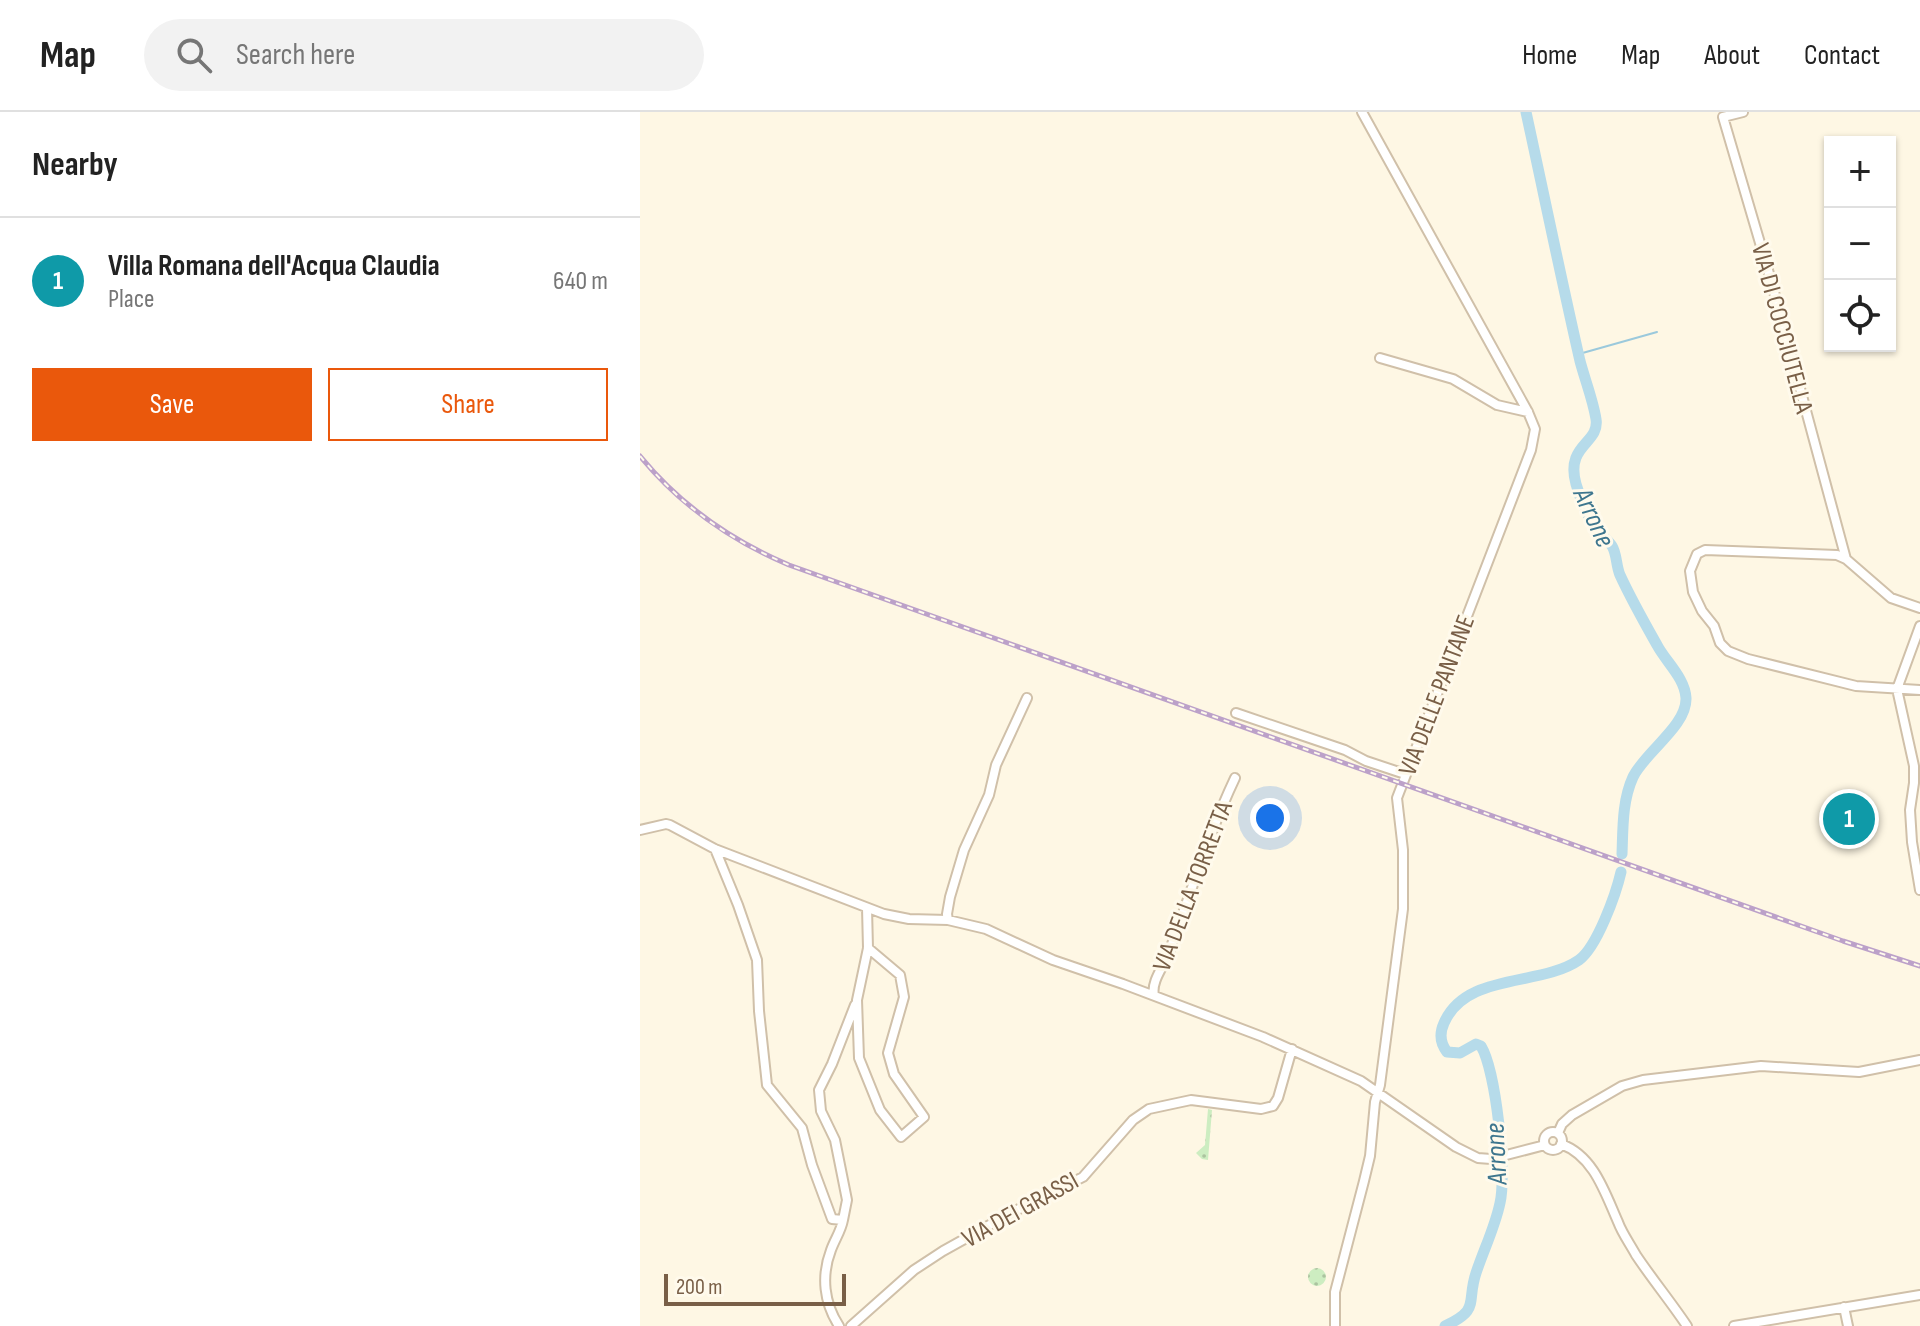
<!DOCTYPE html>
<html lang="en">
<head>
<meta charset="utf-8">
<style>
  body { margin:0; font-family:"Sofia Sans Condensed",sans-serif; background:#f2f2f2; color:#222 }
  .controls { position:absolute; right:24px; top:24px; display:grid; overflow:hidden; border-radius:0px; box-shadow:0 2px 6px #0004 }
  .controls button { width:72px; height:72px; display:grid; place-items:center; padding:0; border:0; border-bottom:2px solid #e0e0e0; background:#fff; color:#222; font:40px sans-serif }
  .scale { position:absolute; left:24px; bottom:20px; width:182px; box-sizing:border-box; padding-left:8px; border:4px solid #795f47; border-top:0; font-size:22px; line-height:28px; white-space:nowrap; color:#795f47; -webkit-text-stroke:6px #fffaec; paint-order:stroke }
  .you { position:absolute; left:630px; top:706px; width:28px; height:28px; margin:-20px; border:6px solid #fff; border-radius:50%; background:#1a73e8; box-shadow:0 0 0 12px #1a73e833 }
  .badge { display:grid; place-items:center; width:52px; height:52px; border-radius:50%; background:#ea580c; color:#fff; font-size:26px; font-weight:700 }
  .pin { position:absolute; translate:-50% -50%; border:4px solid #fff; box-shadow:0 2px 8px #0006 }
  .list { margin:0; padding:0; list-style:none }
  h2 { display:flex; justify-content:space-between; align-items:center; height:104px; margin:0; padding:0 32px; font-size:34px }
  h2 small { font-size:26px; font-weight:400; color:#767676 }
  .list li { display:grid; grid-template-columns:52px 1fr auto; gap:24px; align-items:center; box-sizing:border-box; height:128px; padding:0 32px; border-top:2px solid #e0e0e0 }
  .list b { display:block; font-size:30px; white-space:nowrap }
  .list p { margin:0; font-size:26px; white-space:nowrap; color:#767676 }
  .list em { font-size:26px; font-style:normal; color:#767676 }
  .actions { display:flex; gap:16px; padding:24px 32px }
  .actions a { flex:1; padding:18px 0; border:2px solid #ea580c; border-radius:0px; text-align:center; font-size:28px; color:#ea580c }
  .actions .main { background:#ea580c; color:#fff }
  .icon { flex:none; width:44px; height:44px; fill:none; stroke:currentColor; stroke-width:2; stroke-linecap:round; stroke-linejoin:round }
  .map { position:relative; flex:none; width:1280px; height:1214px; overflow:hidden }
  header { display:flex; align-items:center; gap:48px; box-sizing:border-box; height:112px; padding:0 40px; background:#fff; border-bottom:2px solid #e0e0e0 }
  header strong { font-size:38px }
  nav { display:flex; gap:44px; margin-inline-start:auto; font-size:28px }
  .search { width:560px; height:72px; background:#f2f2f2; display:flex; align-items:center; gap:20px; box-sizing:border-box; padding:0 28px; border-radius:44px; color:#767676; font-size:30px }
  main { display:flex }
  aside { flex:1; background:#fff }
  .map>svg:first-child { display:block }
</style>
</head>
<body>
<header>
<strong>Map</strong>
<div class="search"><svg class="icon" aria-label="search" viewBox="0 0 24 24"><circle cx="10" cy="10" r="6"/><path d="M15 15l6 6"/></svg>Search here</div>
<nav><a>Home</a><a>Map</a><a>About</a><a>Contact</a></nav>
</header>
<main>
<aside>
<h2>Nearby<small></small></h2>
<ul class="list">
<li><span class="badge" style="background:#0f9aa8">1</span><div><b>Villa Romana dell'Acqua Claudia</b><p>Place</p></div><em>640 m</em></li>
</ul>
<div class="actions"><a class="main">Save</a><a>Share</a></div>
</aside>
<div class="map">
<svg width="1280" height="1214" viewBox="0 0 1280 1214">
  <defs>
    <pattern id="grass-dots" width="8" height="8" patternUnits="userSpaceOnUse" patternTransform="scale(2)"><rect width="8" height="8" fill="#cdedc1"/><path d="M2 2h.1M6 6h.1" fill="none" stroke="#abc39f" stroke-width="1.8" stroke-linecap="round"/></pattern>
  </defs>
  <rect width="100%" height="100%" fill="#fef7e4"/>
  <path fill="url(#grass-dots)" d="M568 997 572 998 568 1048 562 1047 556 1041 565 1033Z
    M668 1165a9 9 0 1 1 18 0a9 9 0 1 1-18 0Z"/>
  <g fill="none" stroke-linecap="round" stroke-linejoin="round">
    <path stroke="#9bc9dc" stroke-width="2" d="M939 242 1017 220"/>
    <path stroke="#b6dbea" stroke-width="11" d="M886 0C904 83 921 166 940 249 945 268 953 288 956 307 960 332 925 332 936 372 941 390 948 406 960 421 963 425 969 429 972 434 977 442 976 454 980 463 991 487 1004 510 1017 533 1026 550 1045 566 1046 586 1047 614 1005 640 993 665 982 689 983 717 982 742
      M805 1214C841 1197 826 1191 836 1161 844 1137 855 1115 860 1091 867 1062 856 959 841 934L836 932 820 941 807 940C800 931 799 922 804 911 826 860 900 875 939 848 957 835 976 782 981 760"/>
    <g stroke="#d0c0a9" stroke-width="12">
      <path id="minor" d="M1103 0 1083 5 1130 165 1206 447
        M740 246 813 267 857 293 888 300
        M1280 496 1251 486 1206 447 1197 443 1065 438 1057 442 1050 459 1053 480 1062 499 1074 514 1080 531 1088 539 1108 547 1216 574 1280 578
        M1257 577 1274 654V671L1270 698 1272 730 1280 778
        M1257 577 1280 514
        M596 601 705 638 726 649 765 662
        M0 718 26 712 30 713 75 737 244 802 269 807 308 808 346 817 413 848 483 872 623 925 721 969 816 1035 838 1046 851 1047 905 1033
        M75 737 98 793 117 848 119 899 127 973 162 1016 172 1053 192 1107 203 1108C201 1119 195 1127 191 1138 181 1164 184 1191 199 1214
        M227 796 228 836 217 888 219 946 240 998 261 1025 284 1005 254 962 248 941 264 885 260 863 228 836
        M308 808 307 802 310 785 324 738 349 683 356 653 387 586
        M514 883C511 870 523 855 528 843 550 784 568 723 595 666
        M904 1029a9 9 0 1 1 18 0a9 9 0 1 1-18 0Z
        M918 1021 922 1012 932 1003 982 974 1003 968 1121 954 1219 960 1280 948
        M921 1032C954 1044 965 1081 978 1110 982 1121 990 1132 996 1143 1012 1167 1031 1190 1047 1214
        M203 1108 207 1088 195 1028 181 999 179 978 192 952 215 893
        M1204 1195 1208 1214
        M211 1214 274 1158 303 1139 373 1100 443 1065 493 1008 509 997 551 988 621 997 633 994 638 986 652 937
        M695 1214V1180L724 1069 730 1044 735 990 740 973 763 797V738L757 686 891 338 895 317 888 300 722 0
        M1094 1214 1280 1183"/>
    </g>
    <use href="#minor" stroke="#fff" stroke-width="8"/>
    <g stroke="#bca1c9" stroke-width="5">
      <path id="rail" d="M0 344C41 394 90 428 149 453L1203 829 1280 854"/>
    </g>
    <use href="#rail" stroke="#fffaec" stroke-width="2" stroke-dasharray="6" stroke-linecap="butt"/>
  </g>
  <g text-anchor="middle" stroke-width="6" stroke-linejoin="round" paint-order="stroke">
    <g font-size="26" fill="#795f47" stroke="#fffaec">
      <text transform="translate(1143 216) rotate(75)" y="9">VIA DI COCCIUTELLA</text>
      <text transform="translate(796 583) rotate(-69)" y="9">VIA DELLE PANTANE</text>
      <text transform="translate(552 774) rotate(-69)" y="9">VIA DELLA TORRETTA</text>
      <text transform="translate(380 1097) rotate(-29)" y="9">VIA DEI GRASSI</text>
    </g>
    <g font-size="28" font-style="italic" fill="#3e768e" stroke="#fffaec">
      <text transform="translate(955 405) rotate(65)" y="10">Arrone</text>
      <text transform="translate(855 1042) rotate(-93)" y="10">Arrone</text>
    </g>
  </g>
</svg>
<div class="controls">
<button>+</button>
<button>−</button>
<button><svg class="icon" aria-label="locate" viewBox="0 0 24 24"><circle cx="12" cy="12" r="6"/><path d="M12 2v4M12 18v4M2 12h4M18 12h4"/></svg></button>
</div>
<div class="scale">200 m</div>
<div class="you"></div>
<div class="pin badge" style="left:1209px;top:707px;background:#0f9aa8">1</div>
</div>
</main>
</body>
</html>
